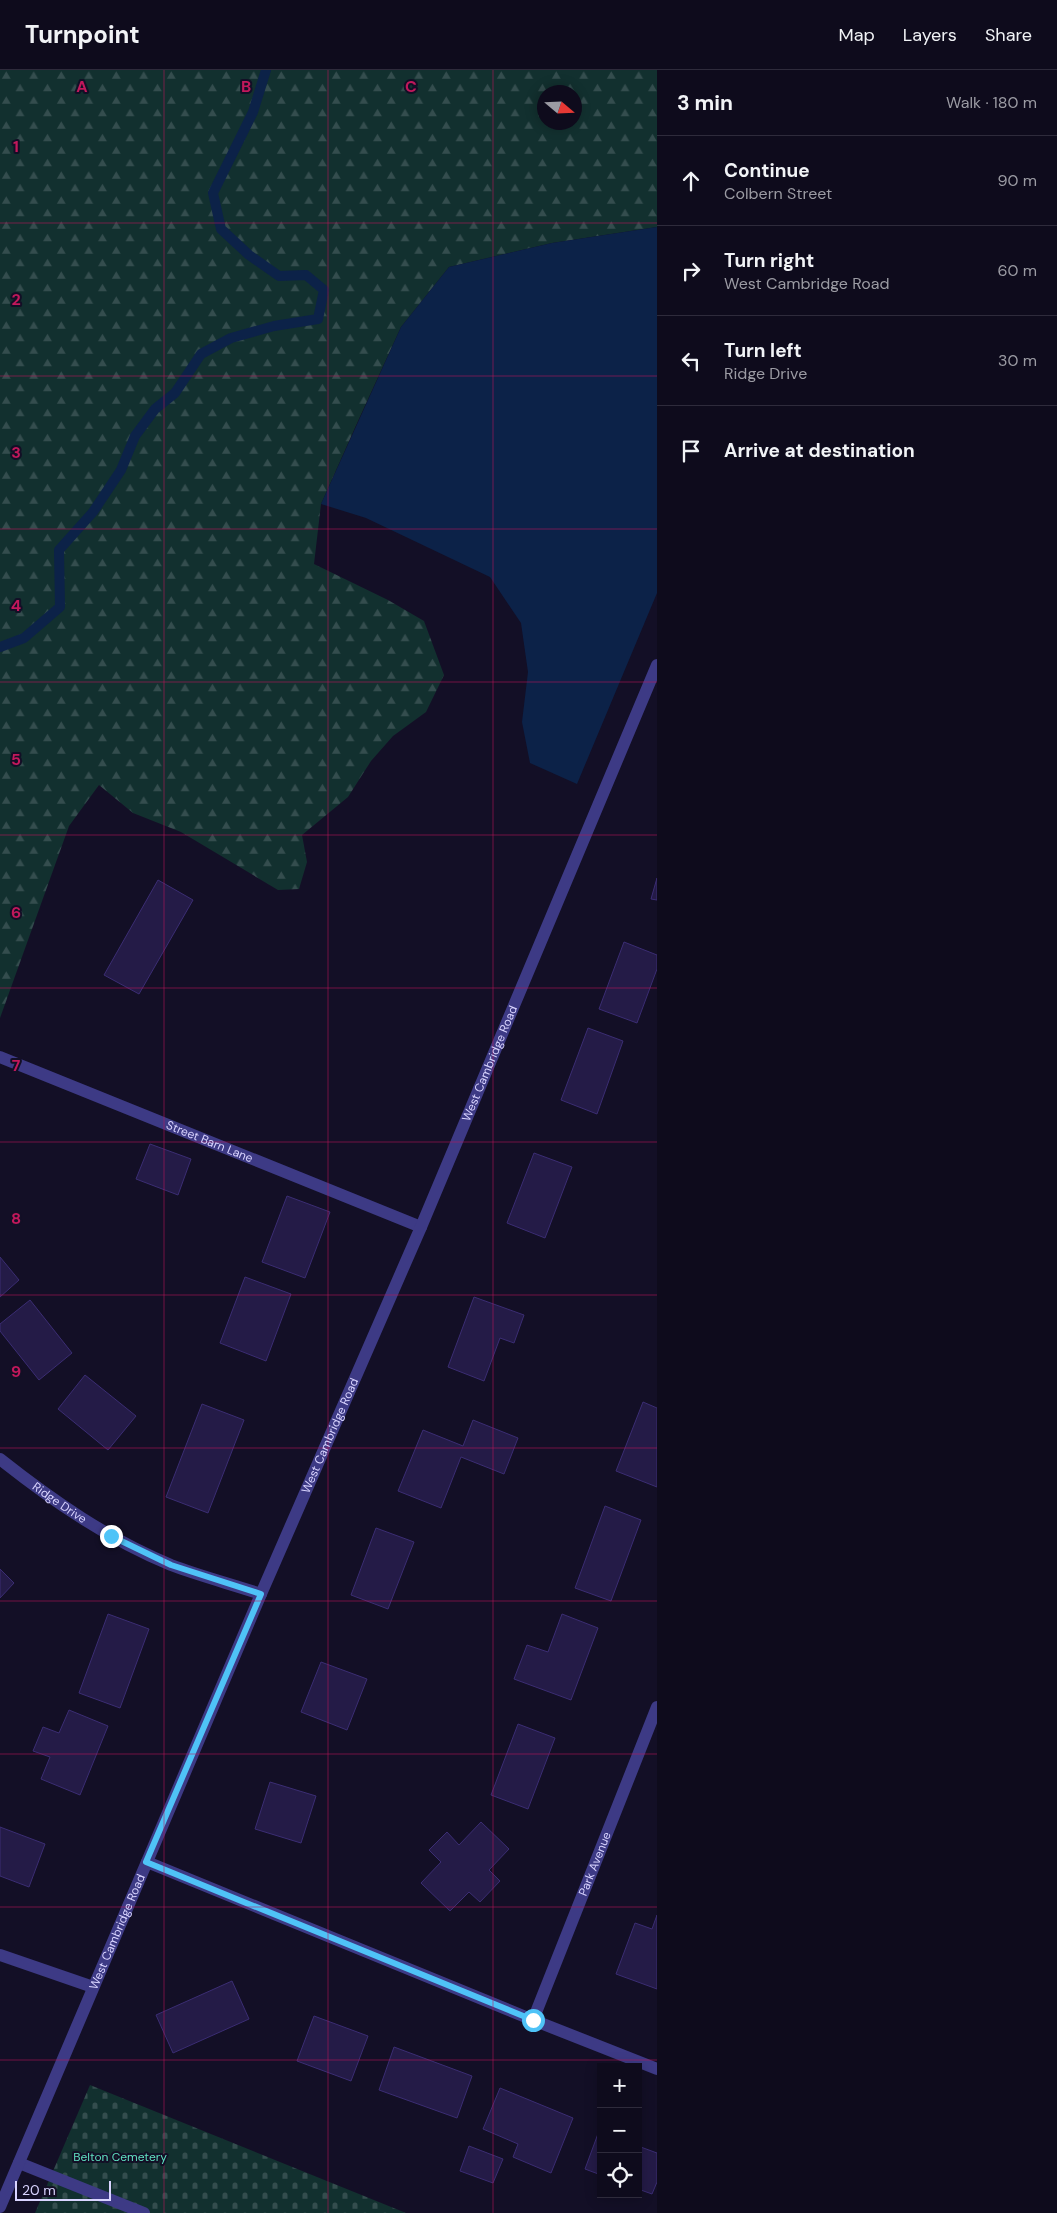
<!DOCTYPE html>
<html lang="en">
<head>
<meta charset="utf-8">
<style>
  body { margin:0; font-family:"DM Sans",sans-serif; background:#1c1929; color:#f1f3f6 }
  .controls { position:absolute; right:15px; bottom:15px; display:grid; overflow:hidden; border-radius:0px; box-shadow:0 2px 12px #0003 }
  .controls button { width:45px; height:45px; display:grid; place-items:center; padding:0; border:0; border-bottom:1px solid #2e2b3b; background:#0e0b1c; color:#f1f3f6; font:25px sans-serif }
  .compass { position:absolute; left:537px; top:15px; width:45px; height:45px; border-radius:50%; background:#0e0b1c; box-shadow:0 2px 12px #0003; rotate:109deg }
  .scale { position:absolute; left:15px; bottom:12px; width:96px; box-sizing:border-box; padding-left:5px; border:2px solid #d9d4ff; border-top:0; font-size:14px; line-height:18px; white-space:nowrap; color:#d9d4ff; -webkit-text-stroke:4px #130f26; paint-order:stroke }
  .stop { position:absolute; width:15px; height:15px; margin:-11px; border:4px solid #4fc3f7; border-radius:50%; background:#fff }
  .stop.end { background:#4fc3f7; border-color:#fff; box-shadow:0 1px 5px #0008 }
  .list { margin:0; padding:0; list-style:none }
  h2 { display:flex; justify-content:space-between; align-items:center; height:65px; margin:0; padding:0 20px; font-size:21px }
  h2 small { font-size:16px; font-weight:400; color:#9b9ba3 }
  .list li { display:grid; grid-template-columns:32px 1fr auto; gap:15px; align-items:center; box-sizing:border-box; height:90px; padding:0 20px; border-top:1px solid #2e2b3b }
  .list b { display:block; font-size:19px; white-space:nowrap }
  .list p { margin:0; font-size:16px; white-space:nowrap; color:#9b9ba3 }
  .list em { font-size:16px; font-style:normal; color:#9b9ba3 }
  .icon { flex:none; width:28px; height:28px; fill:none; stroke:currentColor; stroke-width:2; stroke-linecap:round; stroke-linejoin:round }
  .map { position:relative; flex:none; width:657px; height:2143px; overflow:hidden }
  header { display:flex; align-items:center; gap:30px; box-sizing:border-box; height:70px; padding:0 25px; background:#0e0b1c; border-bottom:1px solid #2e2b3b }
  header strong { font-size:24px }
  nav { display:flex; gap:28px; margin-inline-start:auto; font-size:18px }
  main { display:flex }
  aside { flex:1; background:#0e0b1c }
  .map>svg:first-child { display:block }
</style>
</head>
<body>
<header>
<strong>Turnpoint</strong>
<nav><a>Map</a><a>Layers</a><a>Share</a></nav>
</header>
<main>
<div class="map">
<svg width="657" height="2143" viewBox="0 0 657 2143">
  <defs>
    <pattern id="forest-firs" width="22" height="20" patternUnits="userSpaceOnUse" patternTransform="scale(1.25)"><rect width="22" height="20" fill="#12302f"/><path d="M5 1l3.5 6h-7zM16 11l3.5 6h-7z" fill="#344d4e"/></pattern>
    <pattern id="cemetery-stones" width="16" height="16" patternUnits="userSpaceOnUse" patternTransform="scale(1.25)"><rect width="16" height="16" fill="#12302f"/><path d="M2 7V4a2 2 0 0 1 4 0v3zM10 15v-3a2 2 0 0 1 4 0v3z" fill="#344d4e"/></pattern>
  </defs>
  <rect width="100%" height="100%" fill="#130f26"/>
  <path fill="url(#forest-firs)" fill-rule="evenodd" d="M0 0H657V157L552 173 449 197 401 257 358 351 321 434 314 494 388 530 424 551 444 605 426 642 393 666 371 691 348 727 302 765 307 792 299 819 278 820 181 762 133 743 99 715 69 756 0 948ZM544 22H574V52H544Z"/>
  <path fill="url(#cemetery-stones)" d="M90 2015 406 2143H35Z"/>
  <path fill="#0c2248" d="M657 157V523L577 714 530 693 522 652 528 602 521 553 490 507 366 448 321 434 401 257 449 197 552 173Z"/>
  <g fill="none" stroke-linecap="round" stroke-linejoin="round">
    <path stroke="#0c2248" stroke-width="10" d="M0 577 24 568 60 537 59 480 93 442 121 400 135 366 155 339 175 323 201 284 231 268 274 256 318 249 324 220 306 205 279 206 249 185 221 159 213 123 253 42 266 0"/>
  </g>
  <path fill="#241b47" stroke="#3b2d73" d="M657 808V830L651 829Z
    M158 810 193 830 139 924 104 905Z
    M624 872 657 885V899L637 953 599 939Z
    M588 958 623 971 597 1044 561 1030Z
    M150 1074 191 1089 178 1125 136 1109Z
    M534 1083 572 1097 545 1168 507 1153Z
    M287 1126 330 1142 305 1208 262 1192Z
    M0 1187 19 1210 0 1227Z
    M245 1207 291 1224 266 1291 220 1273Z
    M474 1227 524 1245 514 1273 500 1268 484 1311 448 1297Z
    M30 1230 72 1283 39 1310 0 1261V1254Z
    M85 1305 136 1346 108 1380 58 1339Z
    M643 1332 657 1338V1417L616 1401Z
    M202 1334 244 1350 208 1443 166 1427Z
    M473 1350 518 1368 504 1404 461 1387 441 1438 398 1421 423 1360 463 1376Z
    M605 1436 641 1450 611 1531 575 1518Z
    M376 1458 414 1472 388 1539 351 1525Z
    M0 1499 14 1513 0 1528Z
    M108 1544 149 1559 120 1638 79 1623Z
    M562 1544 598 1558 571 1630 514 1609 527 1575 548 1582Z
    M321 1592 367 1609 347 1660 301 1642Z
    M69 1640 108 1656 80 1725 41 1709 50 1687 33 1681 43 1657 59 1663Z
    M518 1654 555 1668 528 1739 491 1725Z
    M270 1712 316 1726 301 1773 255 1759Z
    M481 1752 509 1779 489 1800 500 1811 480 1832 469 1822 450 1841 421 1813 441 1792 429 1780 447 1762 459 1775Z
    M0 1757 45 1774 29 1817 0 1806Z
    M657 1845V1919L616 1904 635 1853 652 1859Z
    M232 1911 249 1949 173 1983 156 1945Z
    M314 1946 368 1966 351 2011 297 1991Z
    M394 1977 472 2006 457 2048 379 2020Z
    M500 2018 573 2048 551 2103 513 2087 518 2074 483 2059Z
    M599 2061 601 2062V2105L585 2099Z
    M469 2076 503 2089 493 2113 460 2101Z
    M638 2076 657 2083V2112L652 2124 638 2119Z"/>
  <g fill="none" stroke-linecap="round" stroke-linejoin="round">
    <g stroke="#3d3a85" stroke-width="12">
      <path id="s1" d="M0 987 421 1157"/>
      <path id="s2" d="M0 1389C53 1431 108 1469 171 1495 200 1506 231 1514 261 1524"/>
      <path d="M147 1792 533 1950 657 1999"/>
      <path d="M0 1885 93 1917"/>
      <path id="s3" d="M533 1950 657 1637"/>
      <path d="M19 2093 144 2143"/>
      <path id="s4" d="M0 2137 261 1524 421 1157 657 595"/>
    </g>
  </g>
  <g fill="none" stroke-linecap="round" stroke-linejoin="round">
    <path stroke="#4fc3f7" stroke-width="6" d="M111 1466 171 1495 261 1524 146 1792 533 1950"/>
  </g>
  <path fill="none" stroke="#c2185b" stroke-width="1" stroke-opacity="0.55" d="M164 0V2143M328 0V2143M493 0V2143M0 153H657M0 306H657M0 459H657M0 612H657M0 765H657M0 918H657M0 1072H657M0 1225H657M0 1378H657M0 1531H657M0 1684H657M0 1837H657M0 1990H657"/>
  <g text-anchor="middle" stroke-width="4" stroke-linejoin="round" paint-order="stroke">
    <g font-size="12" fill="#d9d4ff" stroke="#130f26">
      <text dy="4" stroke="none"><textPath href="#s4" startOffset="1244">West Cambridge Road</textPath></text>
      <text dy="4" stroke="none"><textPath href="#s1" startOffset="226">Street Barn Lane</textPath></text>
      <text dy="4" stroke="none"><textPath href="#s4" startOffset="839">West Cambridge Road</textPath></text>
      <text dy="4" stroke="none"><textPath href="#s2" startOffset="74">Ridge Drive</textPath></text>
      <text dy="4" stroke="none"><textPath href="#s3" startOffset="168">Park Avenue</textPath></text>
      <text dy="4" stroke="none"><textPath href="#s4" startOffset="299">West Cambridge Road</textPath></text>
    </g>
    <g font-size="12" fill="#5fe0c0" stroke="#130f26">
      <text x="120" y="2091">Belton Cemetery</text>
    </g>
  </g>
  <g font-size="16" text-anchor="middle" font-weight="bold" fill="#c2185b" stroke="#130f26" stroke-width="4" stroke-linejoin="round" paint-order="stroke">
    <text x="82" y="22">A</text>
    <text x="246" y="22">B</text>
    <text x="411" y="22">C</text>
    <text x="16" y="82">1</text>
    <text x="16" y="235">2</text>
    <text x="16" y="388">3</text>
    <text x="16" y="541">4</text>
    <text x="16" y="695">5</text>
    <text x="16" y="848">6</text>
    <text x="16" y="1001">7</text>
    <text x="16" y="1154">8</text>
    <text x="16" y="1307">9</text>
  </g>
</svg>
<div class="controls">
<button>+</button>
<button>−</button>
<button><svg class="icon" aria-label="locate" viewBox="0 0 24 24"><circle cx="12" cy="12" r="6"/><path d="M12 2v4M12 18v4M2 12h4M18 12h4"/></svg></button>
</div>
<svg class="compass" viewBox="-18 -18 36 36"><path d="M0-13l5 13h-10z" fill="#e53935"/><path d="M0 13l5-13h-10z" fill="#9b9ba3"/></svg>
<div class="scale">20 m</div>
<div class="stop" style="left:533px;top:1950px"></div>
<div class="stop end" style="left:111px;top:1466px"></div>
</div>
<aside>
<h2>3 min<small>Walk · 180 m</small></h2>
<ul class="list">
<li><svg class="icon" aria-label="ahead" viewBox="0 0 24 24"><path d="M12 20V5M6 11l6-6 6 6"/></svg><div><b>Continue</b><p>Colbern Street</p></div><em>90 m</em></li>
<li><svg class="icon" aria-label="right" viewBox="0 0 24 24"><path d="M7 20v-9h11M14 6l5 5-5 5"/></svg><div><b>Turn right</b><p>West Cambridge Road</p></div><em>60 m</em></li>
<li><svg class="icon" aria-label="left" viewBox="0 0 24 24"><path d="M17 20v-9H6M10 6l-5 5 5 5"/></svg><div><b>Turn left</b><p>Ridge Drive</p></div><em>30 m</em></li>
<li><svg class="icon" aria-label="arrive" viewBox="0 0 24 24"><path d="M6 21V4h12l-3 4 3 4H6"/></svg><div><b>Arrive at destination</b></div></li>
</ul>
</aside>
</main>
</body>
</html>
